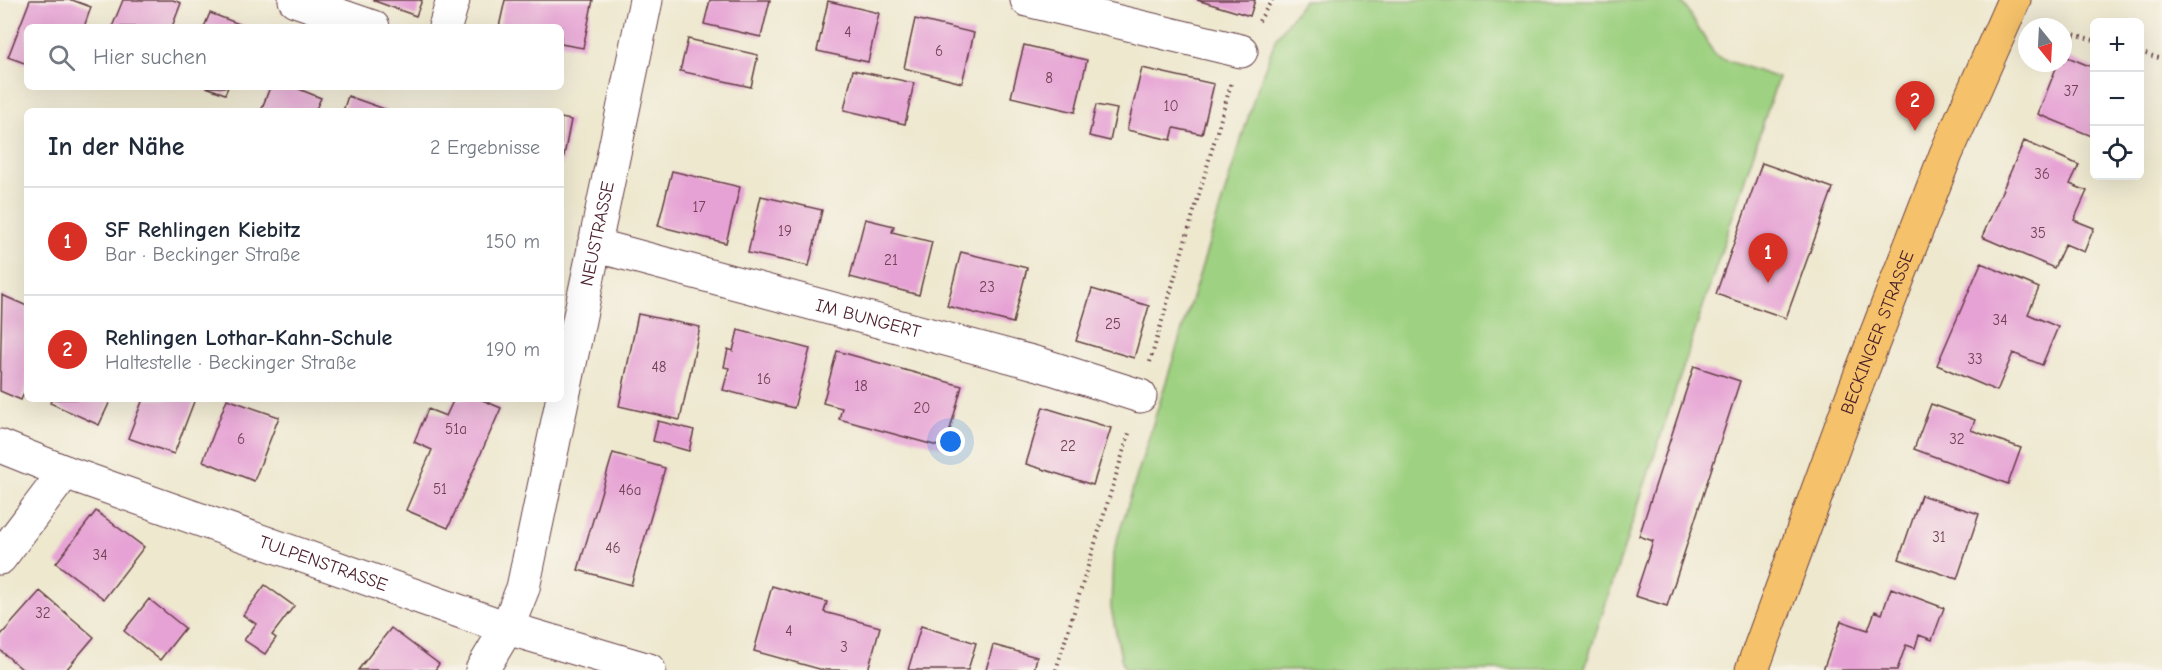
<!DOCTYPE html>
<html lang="de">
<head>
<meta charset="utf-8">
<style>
  body { margin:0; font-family:"Comic Neue",sans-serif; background:#f2f2f3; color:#1f2937 }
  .controls { position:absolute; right:18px; top:18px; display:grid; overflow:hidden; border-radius:9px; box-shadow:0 6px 24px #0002 }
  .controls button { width:54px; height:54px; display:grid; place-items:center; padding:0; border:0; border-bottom:2px solid #e0e1e3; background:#fff; color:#1f2937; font:30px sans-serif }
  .compass { position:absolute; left:2018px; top:18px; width:54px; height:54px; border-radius:50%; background:#fff; box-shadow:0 6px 24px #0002; rotate:162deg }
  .you { position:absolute; left:951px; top:442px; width:21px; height:21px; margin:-15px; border:4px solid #fff; border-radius:50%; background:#1a73e8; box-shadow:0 0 0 9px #1a73e833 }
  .badge { display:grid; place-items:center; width:39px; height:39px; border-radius:50%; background:#d93025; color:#fff; font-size:20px; font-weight:700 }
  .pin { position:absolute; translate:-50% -50px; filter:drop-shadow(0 2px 3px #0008) }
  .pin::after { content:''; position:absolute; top:32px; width:21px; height:18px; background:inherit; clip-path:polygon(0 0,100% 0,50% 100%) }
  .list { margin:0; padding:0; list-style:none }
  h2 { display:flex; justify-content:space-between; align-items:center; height:78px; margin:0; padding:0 24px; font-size:26px }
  h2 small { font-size:20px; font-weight:400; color:#747a83 }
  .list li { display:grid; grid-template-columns:39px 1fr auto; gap:18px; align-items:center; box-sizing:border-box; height:108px; padding:0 24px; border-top:2px solid #e0e1e3 }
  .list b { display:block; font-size:22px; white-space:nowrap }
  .list p { margin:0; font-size:20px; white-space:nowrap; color:#747a83 }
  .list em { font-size:20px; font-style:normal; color:#747a83 }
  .icon { flex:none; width:33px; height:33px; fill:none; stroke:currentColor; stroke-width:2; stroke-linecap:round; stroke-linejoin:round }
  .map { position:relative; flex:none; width:2162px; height:670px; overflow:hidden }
  .search { position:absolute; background:#fff; box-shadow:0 6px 24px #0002; left:24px; top:24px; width:540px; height:66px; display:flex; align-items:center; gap:15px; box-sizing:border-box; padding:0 21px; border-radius:9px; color:#747a83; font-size:22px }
  .panel { position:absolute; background:#fff; box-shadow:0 6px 24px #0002; left:24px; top:108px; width:540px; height:294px; border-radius:9px }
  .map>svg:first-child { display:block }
</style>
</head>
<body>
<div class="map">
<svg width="2162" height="670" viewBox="0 0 2162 670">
  <rect width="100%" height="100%" fill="#f7f3e8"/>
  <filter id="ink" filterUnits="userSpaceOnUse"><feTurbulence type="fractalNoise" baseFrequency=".0167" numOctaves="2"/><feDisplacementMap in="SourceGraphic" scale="12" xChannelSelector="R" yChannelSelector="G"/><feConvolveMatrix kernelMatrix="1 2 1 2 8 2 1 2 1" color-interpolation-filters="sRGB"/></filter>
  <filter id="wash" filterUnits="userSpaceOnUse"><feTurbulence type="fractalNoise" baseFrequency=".008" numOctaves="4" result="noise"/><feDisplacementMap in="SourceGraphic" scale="24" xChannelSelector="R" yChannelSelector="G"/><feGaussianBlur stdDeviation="1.35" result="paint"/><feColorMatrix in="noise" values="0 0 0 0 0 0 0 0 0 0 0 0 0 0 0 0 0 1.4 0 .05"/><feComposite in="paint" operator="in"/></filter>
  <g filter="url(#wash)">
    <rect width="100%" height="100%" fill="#eee8cf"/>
    <path fill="#9ed181" stroke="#747856" stroke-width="1.5" d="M1304 0H1681L1716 57 1778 78 1584 670H1125L1122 662 1111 608 1113 553 1255 95 1276 38Z"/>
    <g id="blocks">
      <path fill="#e6a2d4" d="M30 0H72L91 7 84 27H27V64L8 57Z
        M123 0H173L181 3 172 27H112Z
        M372 0H422L416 16Z
        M505 0H593L583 48 561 44V27H499Z
        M710 0H770L761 37 704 24Z
        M1197 0H1255L1250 16Z
        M828 1 879 13 868 62 817 51Z
        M210 13 247 27H204Z
        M915 19 974 33 962 83 904 68Z
        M688 39 758 55 751 87 680 71Z
        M1024 45 1087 60 1075 112 1011 97Z
        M2063 55 2094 68V137L2038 114 2058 63H2063Z
        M1142 68 1214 84 1202 134 1174 128 1171 140 1127 130Z
        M853 70 914 83 905 124 844 110Z
        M206 87H228L225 94Z
        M270 87H294L321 98 315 111H261Z
        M348 96 390 111H343Z
        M1096 105 1117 109 1110 141 1089 136Z
        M561 118 571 120 562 166H561Z
        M2024 141 2079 165 2070 184 2087 191 2074 220 2094 228 2084 252 2065 244 2054 268 1982 237Z
        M1762 163 1833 188 1786 318 1716 294Z
        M672 171 740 187 726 243 658 226Z
        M761 196 822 210 809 266 748 253Z
        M865 219 894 226 892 232 932 242 919 295 850 277Z
        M961 252 1027 268 1013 323 947 306Z
        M1981 263 2039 288 2028 314 2058 327 2042 365 2013 353 1997 391 1937 365Z
        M1092 289 1149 306 1134 358 1076 341Z
        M2 295 27 306V386L21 400 0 391Z
        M638 314 700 327 680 420 619 406Z
        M738 330 810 349 794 408 723 390 729 368 724 367 728 349 733 351Z
        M837 351 962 386 945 448 839 419 842 408 823 403Z
        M1694 366 1740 381 1667 606 1635 596 1653 541 1639 536Z
        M52 399H111L99 425 50 403Z
        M143 399H195L174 454 128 438Z
        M227 399 279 417 254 481 203 461Z
        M454 399H480L501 408 448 528 406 510 432 450 414 442 428 409 446 416Z
        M1931 404 1975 420 1971 430 2021 448 2008 484 1914 449Z
        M1043 407 1111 428 1093 485 1026 464Z
        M658 421 694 430 689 451 653 441Z
        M613 453 665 468 631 585 578 570Z
        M1921 495 1979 514 1957 579 1899 559Z
        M96 511 144 547 104 599 56 563Z
        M265 585 294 606 272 635 276 638 265 654 244 640 256 624 243 615Z
        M772 586 827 602 824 612 880 627 868 670H823L754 651Z
        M1891 588 1944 608 1932 640 1919 635 1915 648 1906 645 1897 670H1823L1841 621 1868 630 1875 611 1882 614Z
        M40 591 94 637 66 670H23L0 650V636Z
        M149 599 185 628 160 660 124 631Z
        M921 626 976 643 968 670H908Z
        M391 628 439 664 435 670H358Z
        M993 645 1037 657 1034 670H986Z"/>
    </g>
  </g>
  <g filter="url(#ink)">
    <use href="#blocks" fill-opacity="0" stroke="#633d44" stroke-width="1.5"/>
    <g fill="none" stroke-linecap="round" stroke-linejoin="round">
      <g stroke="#633d44" stroke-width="35">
        <g id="minor">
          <path d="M295 0 373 27"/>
          <path d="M1027 0 1241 51"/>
          <path d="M445 27 453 0"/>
          <path id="s1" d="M594 245 1039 364 1140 396"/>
          <path id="s2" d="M0 446 65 472 507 628 649 670"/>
          <path d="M0 558 65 472"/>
          <path id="s3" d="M482 670 507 628 523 588 646 0"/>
        </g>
      </g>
      <g stroke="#633d44" stroke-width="35">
        <g id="major">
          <path id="s4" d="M1752 670 1852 397 1946 154 2014 0"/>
        </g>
      </g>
      <path stroke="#633d44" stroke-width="4" stroke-dasharray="1.5 4.5" stroke-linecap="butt" d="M1259 21 1272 0
        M2063 31 2094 40
        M2140 52 2162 59
        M1150 362 1231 84
        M1056 670 1130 430"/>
      <use href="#minor" stroke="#fff" stroke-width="33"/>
      <use href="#major" stroke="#f5c16b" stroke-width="33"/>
    </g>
  </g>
  <g text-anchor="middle" stroke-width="4.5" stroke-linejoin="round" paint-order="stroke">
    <g font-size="15" fill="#714055">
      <text x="848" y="37">4</text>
      <text x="939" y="56">6</text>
      <text x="1049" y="83">8</text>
      <text x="2071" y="96">37</text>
      <text x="1171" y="111">10</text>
      <text x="2042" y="179">36</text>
      <text x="699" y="212">17</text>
      <text x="785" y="236">19</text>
      <text x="2038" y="238">35</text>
      <text x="891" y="265">21</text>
      <text x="987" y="292">23</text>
      <text x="2000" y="325">34</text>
      <text x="1113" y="329">25</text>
      <text x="1975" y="364">33</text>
      <text x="659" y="372">48</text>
      <text x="764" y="384">16</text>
      <text x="861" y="391">18</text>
      <text x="922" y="413">20</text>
      <text x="456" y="434">51a</text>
      <text x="241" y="444">6</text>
      <text x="1957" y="444">32</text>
      <text x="1068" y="451">22</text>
      <text x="440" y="494">51</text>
      <text x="630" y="495">46a</text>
      <text x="1939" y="542">31</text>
      <text x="613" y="553">46</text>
      <text x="100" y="560">34</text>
      <text x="43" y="618">32</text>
      <text x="789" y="636">4</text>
      <text x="844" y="652">3</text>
    </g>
    <g font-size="18" fill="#4a1f2b" stroke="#f7f3e8">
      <text dy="6" stroke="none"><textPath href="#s3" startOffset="454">NEUSTRASSE</textPath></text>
      <text dy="6" stroke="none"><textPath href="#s1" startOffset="284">IM BUNGERT</textPath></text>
      <text dy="6" stroke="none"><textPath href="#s4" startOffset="360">BECKINGER STRASSE</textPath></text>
      <text dy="6" stroke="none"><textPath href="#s2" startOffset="344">TULPENSTRASSE</textPath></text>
    </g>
  </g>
</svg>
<div class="controls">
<button>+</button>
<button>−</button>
<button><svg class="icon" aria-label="locate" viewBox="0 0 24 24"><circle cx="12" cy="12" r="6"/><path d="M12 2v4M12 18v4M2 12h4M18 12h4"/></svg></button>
</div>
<svg class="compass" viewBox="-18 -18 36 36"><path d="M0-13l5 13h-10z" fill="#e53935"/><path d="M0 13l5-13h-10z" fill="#747a83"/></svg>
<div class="you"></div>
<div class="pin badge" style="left:1768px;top:283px">1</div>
<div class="pin badge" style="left:1915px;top:131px">2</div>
<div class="search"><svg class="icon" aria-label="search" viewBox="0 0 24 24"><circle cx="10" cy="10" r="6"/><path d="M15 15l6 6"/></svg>Hier suchen</div>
<section class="panel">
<h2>In der Nähe<small>2 Ergebnisse</small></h2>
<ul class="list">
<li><span class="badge">1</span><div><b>SF Rehlingen Kiebitz</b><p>Bar · Beckinger Straße</p></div><em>150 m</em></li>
<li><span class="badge">2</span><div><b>Rehlingen Lothar-Kahn-Schule</b><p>Haltestelle · Beckinger Straße</p></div><em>190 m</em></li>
</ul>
</section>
</div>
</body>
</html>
